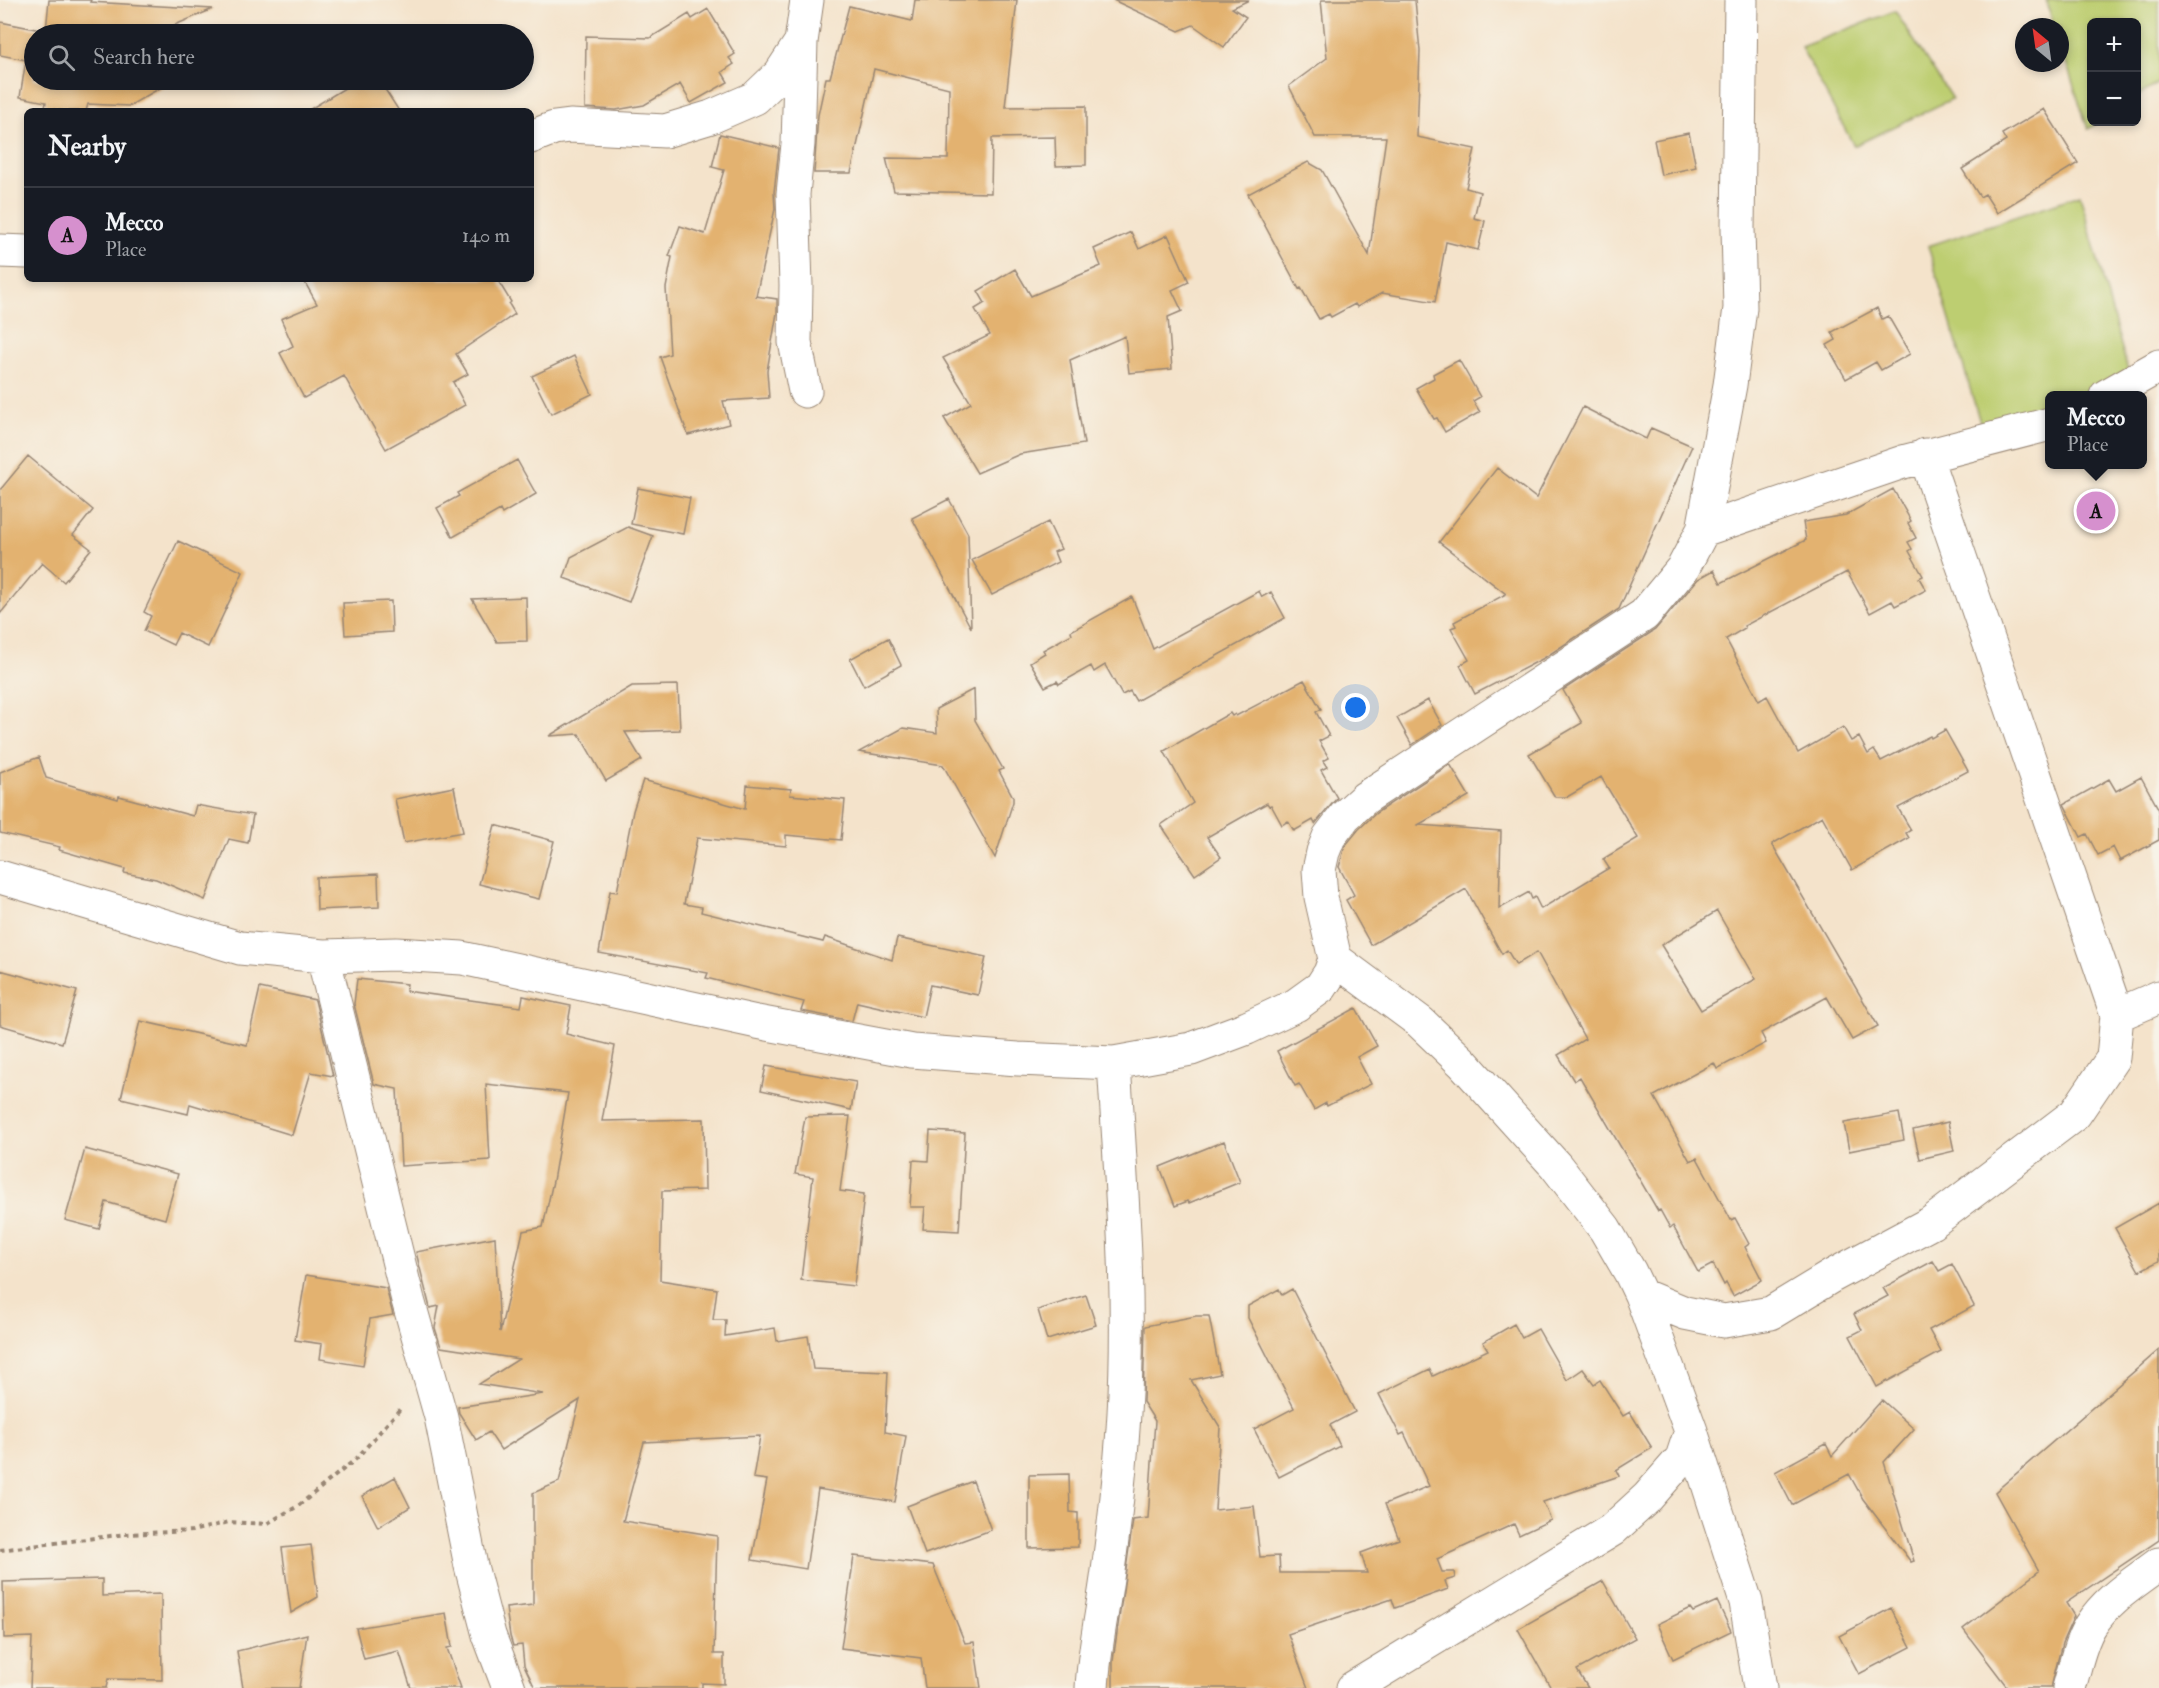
<!DOCTYPE html>
<html lang="en">
<head>
<meta charset="utf-8">
<style>
  body { margin:0; font-family:"IM FELL Double Pica",serif; background:#20242c; color:#f1f3f6 }
  .controls { position:absolute; right:18px; top:18px; display:grid; overflow:hidden; border-radius:9px; box-shadow:0 3px 9px #0003 }
  .controls button { width:54px; height:54px; display:grid; place-items:center; padding:0; border:0; border-bottom:2px solid #363941; background:#171b24; color:#f1f3f6; font:30px sans-serif }
  .compass { position:absolute; left:2015px; top:18px; width:54px; height:54px; border-radius:50%; background:#171b24; box-shadow:0 3px 9px #0003; rotate:331deg }
  .you { position:absolute; left:1356px; top:708px; width:21px; height:21px; margin:-15px; border:4px solid #fff; border-radius:50%; background:#1a73e8; box-shadow:0 0 0 9px #1a73e833 }
  .badge { display:grid; place-items:center; width:39px; height:39px; border-radius:50%; background:#d690ce; color:#111; font-size:20px; font-weight:700 }
  .pin { position:absolute; translate:-50% -50%; border:3px solid #fff; box-shadow:0 2px 6px #0006 }
  .popup { position:absolute; left:2045px; top:391px; width:102px; height:78px; box-sizing:border-box; display:grid; place-content:center; border-radius:9px; background:#171b24; filter:drop-shadow(0 2px 4px #0005); font-size:20px; white-space:nowrap; color:#9ea1a6 }
  .popup b { font-size:22px; color:#f1f3f6 }
  .popup::after { content:''; position:absolute; left:50%; top:100%; margin-left:-12px; border:12px solid transparent; border-top-color:#171b24 }
  .list { margin:0; padding:0; list-style:none }
  h2 { display:flex; justify-content:space-between; align-items:center; height:78px; margin:0; padding:0 24px; font-size:26px }
  h2 small { font-size:20px; font-weight:400; color:#9ea1a6 }
  .list li { display:grid; grid-template-columns:39px 1fr auto; gap:18px; align-items:center; box-sizing:border-box; height:96px; padding:0 24px; border-top:2px solid #363941 }
  .list b { display:block; font-size:22px; white-space:nowrap }
  .list p { margin:0; font-size:20px; white-space:nowrap; color:#9ea1a6 }
  .list em { font-size:20px; font-style:normal; color:#9ea1a6 }
  .icon { flex:none; width:33px; height:33px; fill:none; stroke:currentColor; stroke-width:2; stroke-linecap:round; stroke-linejoin:round }
  .map { position:relative; flex:none; width:2159px; height:1688px; overflow:hidden }
  .search { position:absolute; background:#171b24; box-shadow:0 3px 9px #0003; left:24px; top:24px; width:510px; height:66px; display:flex; align-items:center; gap:15px; box-sizing:border-box; padding:0 21px; border-radius:33px; color:#9ea1a6; font-size:22px }
  .panel { position:absolute; background:#171b24; box-shadow:0 3px 9px #0003; left:24px; top:108px; width:510px; height:174px; border-radius:9px }
  .map>svg:first-child { display:block }
</style>
</head>
<body>
<div class="map">
<svg width="2159" height="1688" viewBox="0 0 2159 1688">
  <rect width="100%" height="100%" fill="#f7f3e8"/>
  <filter id="ink" filterUnits="userSpaceOnUse"><feTurbulence type="fractalNoise" baseFrequency=".0167" numOctaves="2"/><feDisplacementMap in="SourceGraphic" scale="12" xChannelSelector="R" yChannelSelector="G"/><feConvolveMatrix kernelMatrix="1 2 1 2 8 2 1 2 1" color-interpolation-filters="sRGB"/></filter>
  <filter id="wash" filterUnits="userSpaceOnUse"><feTurbulence type="fractalNoise" baseFrequency=".008" numOctaves="4" result="noise"/><feDisplacementMap in="SourceGraphic" scale="24" xChannelSelector="R" yChannelSelector="G"/><feGaussianBlur stdDeviation="1.35" result="paint"/><feColorMatrix in="noise" values="0 0 0 0 0 0 0 0 0 0 0 0 0 0 0 0 0 1.4 0 .05"/><feComposite in="paint" operator="in"/></filter>
  <g filter="url(#wash)">
    <rect width="100%" height="100%" fill="#f4e3cb"/>
    <path fill="#bdce71" stroke="#7c7c48" stroke-width="1.5" d="M2046 0H2159V82L2137 97 2136 22H2092V122H2098L2088 129 2060 44V27H2054Z
      M1895 11 1952 99 1854 146 1801 47Z
      M2080 195 2130 378 2079 395 2050 396 2049 406 1982 429 1928 246Z"/>
    <g id="blocks">
      <path fill="#e3b270" fill-rule="evenodd" d="M49 0H91L90 2 213 9 165 29 168 34H34V80H174L129 106 88 104 86 111H65L45 108 46 102 20 97 26 60 0 55V22L46 31Z
        M915 0H1017L1005 107 1086 106V165L1056 166 1055 137 992 138 991 193 894 191 886 158 948 159 949 88 874 69 851 173H814L818 115 826 78H830L849 6 912 21Z
        M1113 0H1249L1232 8 1246 17 1224 47 1193 25 1179 31Z
        M1321 0H1415L1420 51 1417 137 1475 149 1466 188 1480 192 1474 218 1485 221 1478 250 1446 242 1435 302 1382 293 1357 307 1355 304 1331 317 1329 314 1319 319 1301 288 1299 289 1248 194 1308 162 1322 170 1369 255 1386 137H1315L1289 86 1327 58Z
        M708 9 735 54 729 58 734 64 722 72 728 82 691 103 680 84 644 105 616 110 585 108 586 36 650 38 689 14 692 19Z
        M358 80H379L399 111H307Z
        M2044 109 2078 163 1997 213 1985 194 1980 197 1962 169 2006 141 2002 134Z
        M1689 133 1696 167 1661 175 1654 140Z
        M720 134 779 148 774 192 775 209 756 296 777 299V313L767 371 769 398 723 401 729 424 688 435 660 357 670 354 666 288 672 257 669 256 680 226 705 234 724 170 712 167Z
        M1131 232 1139 249 1168 235 1189 282 1172 290 1182 311 1168 317 1172 369 1129 373 1125 336 1070 360 1084 444 1020 454 977 473 944 418 971 403 943 358 990 335 975 309 985 303 978 291 1015 269 1031 296 1101 266 1094 249Z
        M303 279H497L511 302 509 304 515 314 456 354 468 374 453 382 465 405 386 449 344 376 304 398 280 353 293 346 281 319 317 304Z
        M1877 308 1882 319 1888 316 1910 354 1881 370 1876 362 1846 379 1827 345 1836 340 1832 332Z
        M574 356 592 394 551 414 532 376Z
        M1459 360 1480 397 1473 401 1480 412 1445 432 1437 418 1434 419 1416 388 1434 378 1433 374Z
        M1583 407 1646 439 1651 428 1692 446 1619 609 1544 658 1475 694 1460 665 1469 660 1451 628 1456 626 1454 622 1506 594 1439 542 1497 468 1536 498Z
        M28 456 93 510 73 535 91 549 64 582 42 563 0 614V490Z
        M517 460 536 494 502 514 500 510 453 537 437 508 459 496 457 493Z
        M638 488 690 498 683 534 631 524Z
        M1893 489 1911 521 1908 523 1916 538 1908 542 1912 549 1909 551 1923 576 1919 578 1926 590 1895 606 1892 601 1870 613 1847 572 1744 626 1745 628 1726 639 1759 701 1767 696 1798 753 1843 727 1851 741 1859 737 1868 754 1874 750 1881 761 1930 736 1931 738 1945 730 1968 771 1898 808 1911 830 1906 833 1909 838 1852 870 1822 816 1772 844 1878 1026 1852 1040 1827 997 1761 1033 1766 1043 1717 1069 1714 1063 1654 1096 1690 1161 1697 1158 1731 1220 1735 1218 1749 1244 1745 1247 1762 1280 1733 1296 1726 1283 1724 1285 1713 1264 1698 1272 1673 1226 1670 1228 1660 1210 1658 1211 1580 1077 1574 1081 1558 1055 1585 1039 1537 952 1516 965 1507 950 1502 954 1466 889 1371 945 1346 900 1354 895 1339 867 1345 846 1359 829 1376 813 1450 764 1469 796 1418 825 1501 831 1499 909 1529 892 1532 899 1535 897 1541 909 1609 868 1603 859 1638 838 1601 777 1567 797H1555L1529 754 1582 723 1563 690 1655 630 1698 579 1714 570 1721 583 1806 540 1803 522 1846 515ZM1717 911 1756 979 1701 1010 1661 945Z
        M949 499 968 534 971 628 912 518Z
        M1048 522 1061 549 1054 552 1058 562 992 595 972 560Z
        M628 527 653 536 629 602 564 578 571 557Z
        M178 541 243 572 208 647 179 633 173 645 144 631 151 616 144 612Z
        M1259 591 1262 597 1271 592 1285 618 1136 701 1130 691 1122 695 1105 665 1094 672 1091 666 1059 684 1057 681 1045 687 1030 662 1045 653 1043 650 1072 634 1071 631 1132 597 1153 649Z
        M526 597 527 641 497 642 472 599Z
        M391 601 392 632 345 635 343 603Z
        M888 638 901 665 864 686 850 659Z
        M1304 680 1321 709 1316 712 1329 736 1319 741 1329 758 1323 761 1327 767 1321 770 1337 798 1315 824 1313 820 1294 831 1288 821 1282 825 1271 805 1269 806 1267 803 1207 837 1221 857 1195 875 1161 825 1193 803 1164 751 1230 713 1232 716 1235 714 1236 716Z
        M678 685 680 730 625 732 642 760 606 781 579 734 549 736 632 686Z
        M974 689 975 720 1003 769 999 771 1013 797V802L995 858 943 765 859 752 903 728 937 733 936 709Z
        M1428 700 1442 725 1412 745 1397 718Z
        M39 757 46 778 118 799 119 796 193 816 196 805 253 815 248 843 229 839 205 900 156 879 124 873 125 869 59 850 60 847 0 833V772Z
        M2141 777 2159 810V840L2120 861 2113 847 2098 855 2087 834 2081 837 2064 804 2109 779 2116 791Z
        M643 780 745 809 747 785 791 789 790 795 845 800 841 840 786 835V846L697 838 684 904 702 907 701 912 823 942 825 937 892 960 897 938 986 957 978 995 930 985 923 1017 857 1002 852 1021 801 1011 804 1002 706 978 708 973 599 953 610 891 617 892 633 811Z
        M454 787 463 832 404 843 395 799Z
        M495 825 554 841 539 899 479 884Z
        M378 874 379 907 317 910 316 877Z
        M0 970 77 991 62 1043 0 1025Z
        M357 979 407 984 406 991 521 1007 523 996 571 1006 566 1034 615 1046 602 1121 704 1119 705 1190 662 1191 660 1280 717 1289 713 1320H726L725 1336 775 1328 777 1341 808 1336 813 1369 888 1372 885 1432 906 1436 895 1502 818 1489 806 1569 752 1560 767 1480 753 1478 760 1436 644 1442 623 1521 717 1536 714 1654H724V1684L702 1683V1688H535L524 1665 522 1645 513 1646 510 1636 506 1608 533 1605V1493L559 1482 580 1400 501 1450 489 1432 476 1440 459 1413 458 1407 543 1394 479 1384 519 1359 441 1347 435 1328 439 1306 430 1308 416 1252 495 1237 500 1332 523 1231 543 1227 553 1181 568 1093 486 1084 490 1160 401 1166 397 1089 374 1084 354 1004Z
        M260 988 315 1000 333 1076 311 1072 292 1135 190 1104 188 1114 121 1098 140 1021 247 1045Z
        M1356 1008 1377 1046 1357 1057 1371 1084 1327 1106 1326 1103 1314 1110 1299 1084 1295 1086 1277 1051Z
        M766 1066 856 1082 851 1110 761 1090Z
        M1899 1113 1904 1140 1849 1151 1844 1123Z
        M850 1116 840 1191 864 1194 854 1286 801 1280 813 1177 795 1174 805 1117Z
        M1948 1122 1954 1151 1920 1159 1913 1130Z
        M930 1131 965 1133 959 1231 923 1229 925 1207H910L913 1160 928 1161Z
        M1224 1141 1240 1182 1189 1203 1188 1201 1175 1206 1160 1167Z
        M85 1149 178 1174 165 1219 106 1202 99 1229 65 1220Z
        M2159 1203V1261L2139 1271 2115 1228Z
        M1933 1261 1939 1271 1952 1264 1974 1306 1929 1330 1941 1352 1877 1387 1850 1336 1862 1330 1854 1314 1888 1296 1883 1288Z
        M306 1275 386 1288 393 1315 370 1319 363 1366 320 1359 322 1344 295 1340Z
        M1279 1289 1282 1295 1292 1289 1355 1412 1330 1425 1340 1446 1279 1477 1254 1429 1294 1408 1248 1318V1306Z
        M1086 1295 1096 1325 1047 1340 1038 1310Z
        M1196 1316H1209L1220 1374 1191 1380 1220 1427 1215 1510 1254 1506 1260 1557 1279 1556 1280 1573H1367L1361 1553 1399 1539 1385 1504 1429 1486 1404 1433 1400 1435 1379 1394 1430 1369 1433 1376 1488 1350 1483 1342 1514 1324 1522 1338 1538 1329 1567 1380 1583 1369 1594 1384 1600 1380 1623 1416 1630 1412 1652 1448 1616 1470 1619 1476 1543 1502 1551 1520 1519 1535 1514 1524 1437 1559 1442 1572H1454L1455 1578 1445 1581 1448 1589 1395 1608 1392 1599 1288 1634 1308 1688H1113V1661L1133 1520 1148 1518 1155 1421 1143 1402 1145 1326Z
        M2159 1350V1540L2066 1603 2074 1616 2062 1643 2051 1688H2008L1963 1629 2039 1571 1995 1492Z
        M1882 1400 1914 1429 1884 1462 1914 1561 1911 1562 1863 1499 1849 1474 1792 1505 1775 1472 1826 1444 1832 1456Z
        M1069 1474 1070 1512 1078 1513V1547L1029 1548V1475Z
        M395 1477 410 1507 378 1527 362 1496Z
        M973 1481 991 1530 925 1554 907 1506Z
        M311 1545 318 1597 291 1613 282 1548Z
        M854 1556 933 1565 965 1643 974 1642 981 1688H925L921 1658 841 1648Z
        M102 1579V1596L161 1594 162 1680 108 1679 106 1688H30L32 1637 4 1638 3 1582Z
        M1603 1581 1635 1638 1577 1670 1588 1688H1551L1518 1629Z
        M1717 1601 1731 1631 1673 1659 1657 1624 1690 1608 1693 1612Z
        M1891 1608 1911 1647 1859 1674 1839 1636Z
        M446 1613 452 1647 447 1648 461 1688H411L399 1651 364 1659 356 1628Z
        M307 1634 299 1688H243L237 1651Z"/>
    </g>
  </g>
  <g filter="url(#ink)">
    <use href="#blocks" fill-opacity="0" stroke="#988674" stroke-width="1.5"/>
    <g fill="none" stroke-linecap="round" stroke-linejoin="round">
      <g stroke="#988674" stroke-width="35">
        <path id="minor" d="M801 42 798 144 793 194 796 285 795 342 805 391
          M531 137 554 128 570 126 665 131 711 117 755 98 780 74 801 42 807 0
          M0 251 27 252
          M2106 396 2159 366
          M1703 530 1903 462 2050 424
          M0 877 240 948 323 956 396 954 462 958 757 1022 912 1051 1018 1059 1114 1063 1191 1049 1247 1028 1296 1005 1321 987 1330 973 1335 959 1321 897 1319 870 1323 852 1329 837 1345 816 1365 798 1644 615 1683 568 1703 530 1730 385 1740 308 1738 228 1741 0
          M323 956 408 1300 441 1417 471 1566 489 1635 509 1688
          M1335 959 1420 1022 1463 1063 1556 1166 1605 1229 1630 1272 1641 1295 1691 1431 1746 1602 1760 1688
          M2117 1015 2159 997
          M1641 1295 1685 1313 1724 1321 1771 1313 1832 1276 1931 1223 2075 1114 2113 1058 2117 1015 1925 455
          M1092 1688C1094 1649 1103 1610 1108 1571 1115 1519 1121 1466 1124 1413 1131 1296 1121 1180 1114 1063
          M1353 1688 1612 1530 1647 1498 1682 1458 1691 1431
          M2069 1688C2075 1668 2079 1644 2090 1626 2107 1599 2134 1583 2159 1564"/>
      </g>
      <path stroke="#988674" stroke-width="4" stroke-dasharray="4.5 4.5" stroke-linecap="butt" d="M0 1550 126 1534 192 1531 229 1522 266 1524 298 1506 356 1459 400 1409"/>
      <use href="#minor" stroke="#fff" stroke-width="33"/>
    </g>
  </g>
</svg>
<div class="controls">
<button>+</button>
<button>−</button>
</div>
<svg class="compass" viewBox="-18 -18 36 36"><path d="M0-13l5 13h-10z" fill="#e53935"/><path d="M0 13l5-13h-10z" fill="#9ea1a6"/></svg>
<div class="you"></div>
<div class="pin badge" style="left:2096px;top:511px">A</div>
<div class="popup"><b>Mecco</b>Place</div>
<div class="search"><svg class="icon" aria-label="search" viewBox="0 0 24 24"><circle cx="10" cy="10" r="6"/><path d="M15 15l6 6"/></svg>Search here</div>
<section class="panel">
<h2>Nearby<small></small></h2>
<ul class="list">
<li><span class="badge">A</span><div><b>Mecco</b><p>Place</p></div><em>140 m</em></li>
</ul>
</section>
</div>
</body>
</html>
